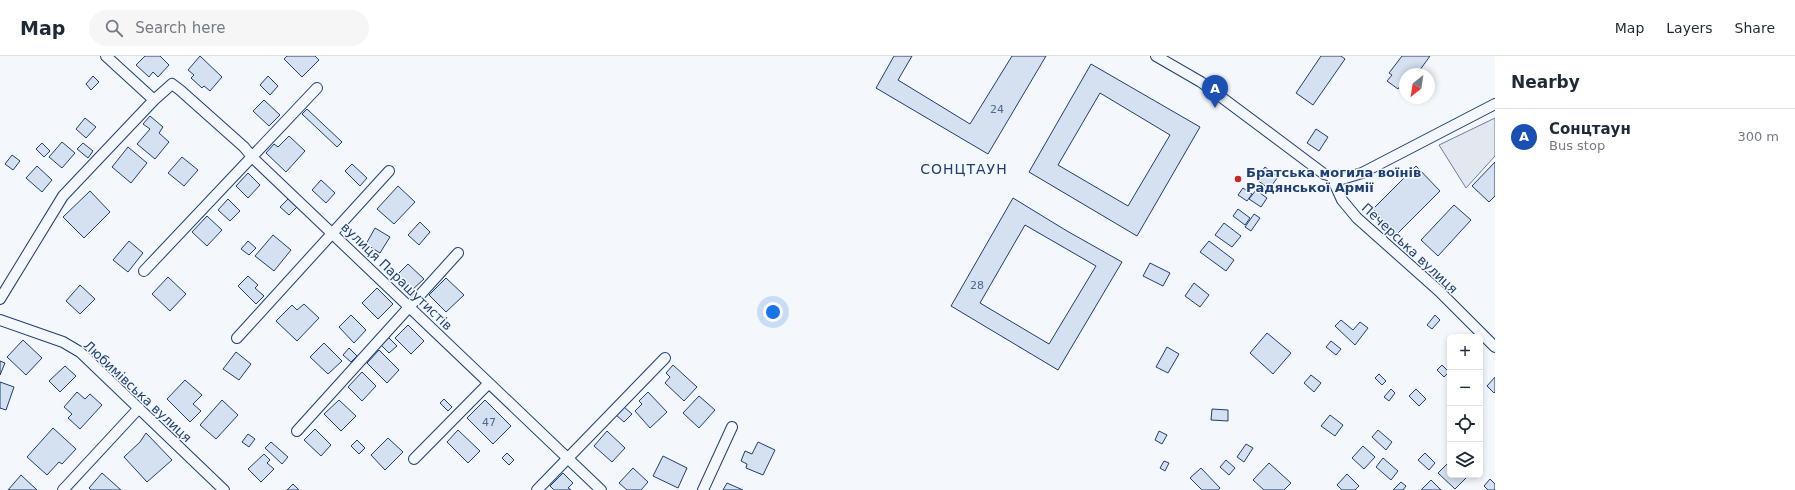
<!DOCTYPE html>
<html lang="en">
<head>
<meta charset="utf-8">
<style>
  body { margin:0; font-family:"DejaVu Sans",sans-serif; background:#f6f6f7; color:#1f2937 }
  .controls { position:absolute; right:12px; bottom:12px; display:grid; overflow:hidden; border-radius:6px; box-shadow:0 2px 6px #0003 }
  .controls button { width:36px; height:36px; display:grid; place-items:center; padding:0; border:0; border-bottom:1px solid #e0e1e3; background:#fff; color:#1f2937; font:20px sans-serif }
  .compass { position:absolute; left:1399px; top:12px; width:36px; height:36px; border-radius:50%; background:#fff; box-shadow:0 2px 6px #0003; rotate:210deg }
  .you { position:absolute; left:773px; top:256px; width:14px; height:14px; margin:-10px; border:3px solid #fff; border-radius:50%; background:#1a73e8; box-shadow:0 0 0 6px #1a73e833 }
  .badge { display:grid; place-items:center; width:26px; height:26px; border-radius:50%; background:#c62828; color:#fff; font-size:13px; font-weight:700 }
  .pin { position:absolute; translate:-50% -33px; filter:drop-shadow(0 1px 2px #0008) }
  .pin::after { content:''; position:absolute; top:21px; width:14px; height:12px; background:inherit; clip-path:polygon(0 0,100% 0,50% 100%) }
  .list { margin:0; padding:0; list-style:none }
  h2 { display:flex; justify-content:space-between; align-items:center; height:52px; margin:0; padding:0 16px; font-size:17px }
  h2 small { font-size:13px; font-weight:400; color:#747a83 }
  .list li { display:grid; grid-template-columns:26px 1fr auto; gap:12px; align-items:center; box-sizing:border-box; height:56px; padding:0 16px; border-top:1px solid #e0e1e3 }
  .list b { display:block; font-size:15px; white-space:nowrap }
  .list p { margin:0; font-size:13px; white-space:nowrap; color:#747a83 }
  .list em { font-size:13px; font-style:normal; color:#747a83 }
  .icon { flex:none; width:22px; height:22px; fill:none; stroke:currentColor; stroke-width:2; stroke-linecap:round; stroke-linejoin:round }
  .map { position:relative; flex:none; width:1495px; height:434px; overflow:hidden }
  header { display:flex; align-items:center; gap:24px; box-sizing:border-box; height:56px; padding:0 20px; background:#fff; border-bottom:1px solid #e0e1e3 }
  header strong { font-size:19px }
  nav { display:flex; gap:22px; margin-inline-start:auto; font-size:14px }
  .search { width:280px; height:36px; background:#f6f6f7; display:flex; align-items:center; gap:10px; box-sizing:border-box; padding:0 14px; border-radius:22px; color:#747a83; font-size:15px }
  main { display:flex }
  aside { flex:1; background:#fff }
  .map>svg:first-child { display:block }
</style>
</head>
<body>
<header>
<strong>Map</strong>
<div class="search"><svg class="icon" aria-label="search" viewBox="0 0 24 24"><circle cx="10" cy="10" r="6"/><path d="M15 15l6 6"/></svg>Search here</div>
<nav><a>Map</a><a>Layers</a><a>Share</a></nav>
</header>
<main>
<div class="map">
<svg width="1495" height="434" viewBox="0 0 1495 434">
  <rect width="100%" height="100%" fill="#f4f7fb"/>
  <path fill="#e3e8f0" stroke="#687fa3" d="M1495 62V100L1466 132 1439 89Z"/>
  <path fill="#d5e0f0" stroke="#1d3f73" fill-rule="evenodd" d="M145 0H160L169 9 158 21 153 16 149 21 136 9Z
    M200 0 222 21 210 35 204 30 202 32 191 22 194 19 188 14Z
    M287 0H315L319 4 302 21 284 3Z
    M894 0H912L898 24 970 68 1012 0H1046L988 98 876 32Z
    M1321 0H1341L1345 3 1313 49 1296 37Z
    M1402 0H1430L1417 18H1405V29L1402 27 1398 33 1387 25 1392 19 1389 17Z
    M1091 8 1200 71 1137 180 1029 116ZM1100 37 1170 79 1128 150 1058 109Z
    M93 20 99 26 91 34 86 28Z
    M268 20 278 30 270 39 260 29Z
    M264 44 280 59 269 70 253 55Z
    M307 53 342 86 337 91 302 58Z
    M150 60 163 71 159 77 169 86 155 103 137 88 150 73 143 68Z
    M85 62 96 71 86 82 76 73Z
    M1316 73 1328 81 1319 95 1307 87Z
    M289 80 305 95 286 116 266 97 274 88 278 91Z
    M62 86 75 97 62 112 49 101Z
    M42 87 50 95 44 101 36 93Z
    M83 87 93 95 88 102 77 93Z
    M128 91 147 107 131 127 112 111Z
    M12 99 20 105 13 114 5 108Z
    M182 101 198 114 184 130 168 117Z
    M1495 106V140L1489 146 1472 130Z
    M352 108 367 122 360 130 345 115Z
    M37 110 52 124 42 136 26 122Z
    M1416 110 1440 135 1397 178 1373 153Z
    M1265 111 1278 121 1269 133 1256 123Z
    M248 117 260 129 248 142 236 130Z
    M321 124 335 137 326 147 312 134Z
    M398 130 415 146 394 168 377 153Z
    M1243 132 1252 138 1247 145 1238 139Z
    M1256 134 1267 142 1261 151 1249 143Z
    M90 135 110 156 84 182 63 161Z
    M1013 142 1067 175 1122 206 1058 314 951 250ZM1025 169 1096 210 1049 288 980 247Z
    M228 143 240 155 230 165 218 154Z
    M288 143 297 151 289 159 280 151Z
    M1454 149 1471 164 1438 200 1421 184Z
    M1238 153 1250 162 1245 169 1233 160Z
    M1254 158 1260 162 1251 175 1245 171Z
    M207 160 222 174 207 190 192 176Z
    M420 166 430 176 419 189 408 179Z
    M1224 167 1241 180 1232 191 1215 179Z
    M375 172 390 181 380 197 366 188Z
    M273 179 291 194 274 215 255 200Z
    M129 185 143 197 128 216 113 204Z
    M248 185 256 192 249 199 241 193Z
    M1209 185 1234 204 1226 215 1200 196Z
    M1150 207 1170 217 1163 230 1143 220Z
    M408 208 424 223 412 234 397 219Z
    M248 220 258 229 255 232 264 240 256 248 238 230Z
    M168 221 186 238 170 255 152 238Z
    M446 222 464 239 446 256 429 239Z
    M1194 227 1209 239 1200 251 1185 240Z
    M80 229 95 243 80 258 66 245Z
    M377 232 393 248 378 263 362 247Z
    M304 248 319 262 297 285 276 265 292 249 297 254Z
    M351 259 366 274 354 287 339 271Z
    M1435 259 1440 264 1432 273 1427 269Z
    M1341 264 1353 274 1360 266 1368 272 1355 289 1335 270Z
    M408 269 424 285 411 298 395 282Z
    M1267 277 1291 297 1273 318 1250 297Z
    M388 281 397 290 389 297 381 289Z
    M23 284 42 302 26 319 7 301Z
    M1331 285 1341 293 1336 299 1326 291Z
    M324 287 342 305 328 318 310 301Z
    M1167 291 1179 298 1168 317 1156 311Z
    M349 292 357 300 351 306 343 299Z
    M379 294 399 314 387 327 367 307Z
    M236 296 251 308 239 324 223 313Z
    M0 305 5 307 0 319Z
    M673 309 697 331 684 345 665 327 670 321 666 317Z
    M1442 309 1449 316 1444 321 1437 314Z
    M65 310 76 320 60 336 49 325Z
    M362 316 376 330 362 345 348 331Z
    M1379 318 1386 325 1382 329 1375 322Z
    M1311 319 1321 327 1314 336 1304 327Z
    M1495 321V336L1494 337 1487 330Z
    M185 324 202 339 193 348 201 355 190 366 167 343Z
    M0 326 14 331 6 354 0 352Z
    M1391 333 1395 337 1389 345 1384 341Z
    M1416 333 1426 343 1419 350 1409 340Z
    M77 336 85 343 90 338 102 349 80 373 68 362 72 358 64 351Z
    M648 336 667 356 650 372 635 355 642 348 639 345Z
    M699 340 715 354 699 372 683 357Z
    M444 343 452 351 448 355 440 347Z
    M222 344 238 359 216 383 200 369Z
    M339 344 356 360 341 375 324 358Z
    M485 344 511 370 493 388 467 362Z
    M624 351 632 358 624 366 616 359Z
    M1212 353 1228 354V365L1211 364Z
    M1330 359 1343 369 1335 380 1321 370Z
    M53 372 76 393 62 408 59 406 47 419 27 401Z
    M315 373 331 389 321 400 304 384Z
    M458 374 480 395 468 407 447 386Z
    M1378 374 1392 386 1386 394 1372 381Z
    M607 375 625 392 612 406 594 390Z
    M1159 375 1167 379 1162 388 1155 384Z
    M146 377 172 404 147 426 124 401 140 386Z
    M248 378 255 383 249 391 242 386Z
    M388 382 403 396 385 414 371 399Z
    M357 384 365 392 359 398 351 390Z
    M271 386 288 401 282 408 265 392Z
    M758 386 775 394 763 419 746 412 747 408 741 405 745 395 752 398Z
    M1246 388 1253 392 1244 406 1237 401Z
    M1363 390 1375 401 1364 413 1352 402Z
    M507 397 514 404 509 409 502 402Z
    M1425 397 1435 407 1429 414 1418 404Z
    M264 398 270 404 267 407 274 413 261 426 248 413Z
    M663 400 687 412 678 432 653 420Z
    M1383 402 1398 415 1391 424 1376 411Z
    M1226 404 1235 412 1229 419 1220 411Z
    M1164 405 1169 407 1165 415 1160 412Z
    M1449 406 1450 419H1463L1466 422 1455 433 1438 417Z
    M1269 407 1291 427 1284 434H1264L1253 424Z
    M633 412 648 426 641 434H627L619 427Z
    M1201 412 1220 432 1218 434H1202L1190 422Z
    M102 417 121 434H91L89 432Z
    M563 417 573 427 568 432 571 434H554L550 430Z
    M1347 418 1359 430 1355 434H1342L1337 429Z
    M21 419 37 434H8Z
    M1490 423 1495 428V434H1488L1484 430Z
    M1431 424 1441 434H1421Z
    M1401 426 1406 430 1403 434H1393Z
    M727 427 743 434H723Z
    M293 428 299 434H287Z"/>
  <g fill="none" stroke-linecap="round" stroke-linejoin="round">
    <g stroke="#1d3f73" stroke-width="12">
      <path id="minor" d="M106 0 154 44
        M1156 0 1201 26 1324 118 1342 123 1362 117 1495 48
        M1332 122 1342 144 1357 162 1439 235 1495 291
        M144 215 317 32
        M0 243 63 140 154 44 172 28 180 34 244 91 253 102 601 434
        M0 264 63 286 80 296 224 434
        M237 282 389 115
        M297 375 458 197
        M414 403 489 327
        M63 434 139 352
        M537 434 665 302
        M703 434 732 371"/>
    </g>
    <use href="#minor" stroke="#f4f7fb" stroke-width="10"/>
  </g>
  <circle fill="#c62828" stroke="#f4f7fb" stroke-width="1.5" cx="1238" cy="123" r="4"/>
  <g text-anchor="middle" stroke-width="3" stroke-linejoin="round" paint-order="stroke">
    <g font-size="11" fill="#4b6792">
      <text x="997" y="57">24</text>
      <text x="977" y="233">28</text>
      <text x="489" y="370">47</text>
    </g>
    <g font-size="13" font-weight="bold" fill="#1d3f73" stroke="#f4f7fb" text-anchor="start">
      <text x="1246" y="121">Братська могила воїнів<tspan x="1246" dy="15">Радянської Армії</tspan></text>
    </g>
    <g font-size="13" fill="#1d3f73" stroke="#f4f7fb">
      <text transform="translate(1410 192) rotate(43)" y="5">Печерська вулиця</text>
      <text transform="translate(397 220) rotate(44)" y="5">вулиця Парашутистів</text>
      <text transform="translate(138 335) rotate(43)" y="5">Любимівська вулиця</text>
    </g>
    <g font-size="14" letter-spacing="1" fill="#1d3f73" stroke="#f4f7fb">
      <text x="964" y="118">СОНЦТАУН</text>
    </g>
  </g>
</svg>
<div class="controls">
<button>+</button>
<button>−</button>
<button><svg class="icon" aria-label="locate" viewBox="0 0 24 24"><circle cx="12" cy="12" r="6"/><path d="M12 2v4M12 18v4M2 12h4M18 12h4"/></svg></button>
<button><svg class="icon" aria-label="layers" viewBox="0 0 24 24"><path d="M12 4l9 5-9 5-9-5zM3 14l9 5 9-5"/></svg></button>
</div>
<svg class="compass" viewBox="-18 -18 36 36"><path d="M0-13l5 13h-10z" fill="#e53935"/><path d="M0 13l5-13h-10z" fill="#747a83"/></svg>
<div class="you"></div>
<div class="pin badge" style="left:1215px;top:52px;background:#1a4fb4">A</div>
</div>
<aside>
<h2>Nearby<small></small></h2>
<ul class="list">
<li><span class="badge" style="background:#1a4fb4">A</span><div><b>Сонцтаун</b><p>Bus stop</p></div><em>300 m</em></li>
</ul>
</aside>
</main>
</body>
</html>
